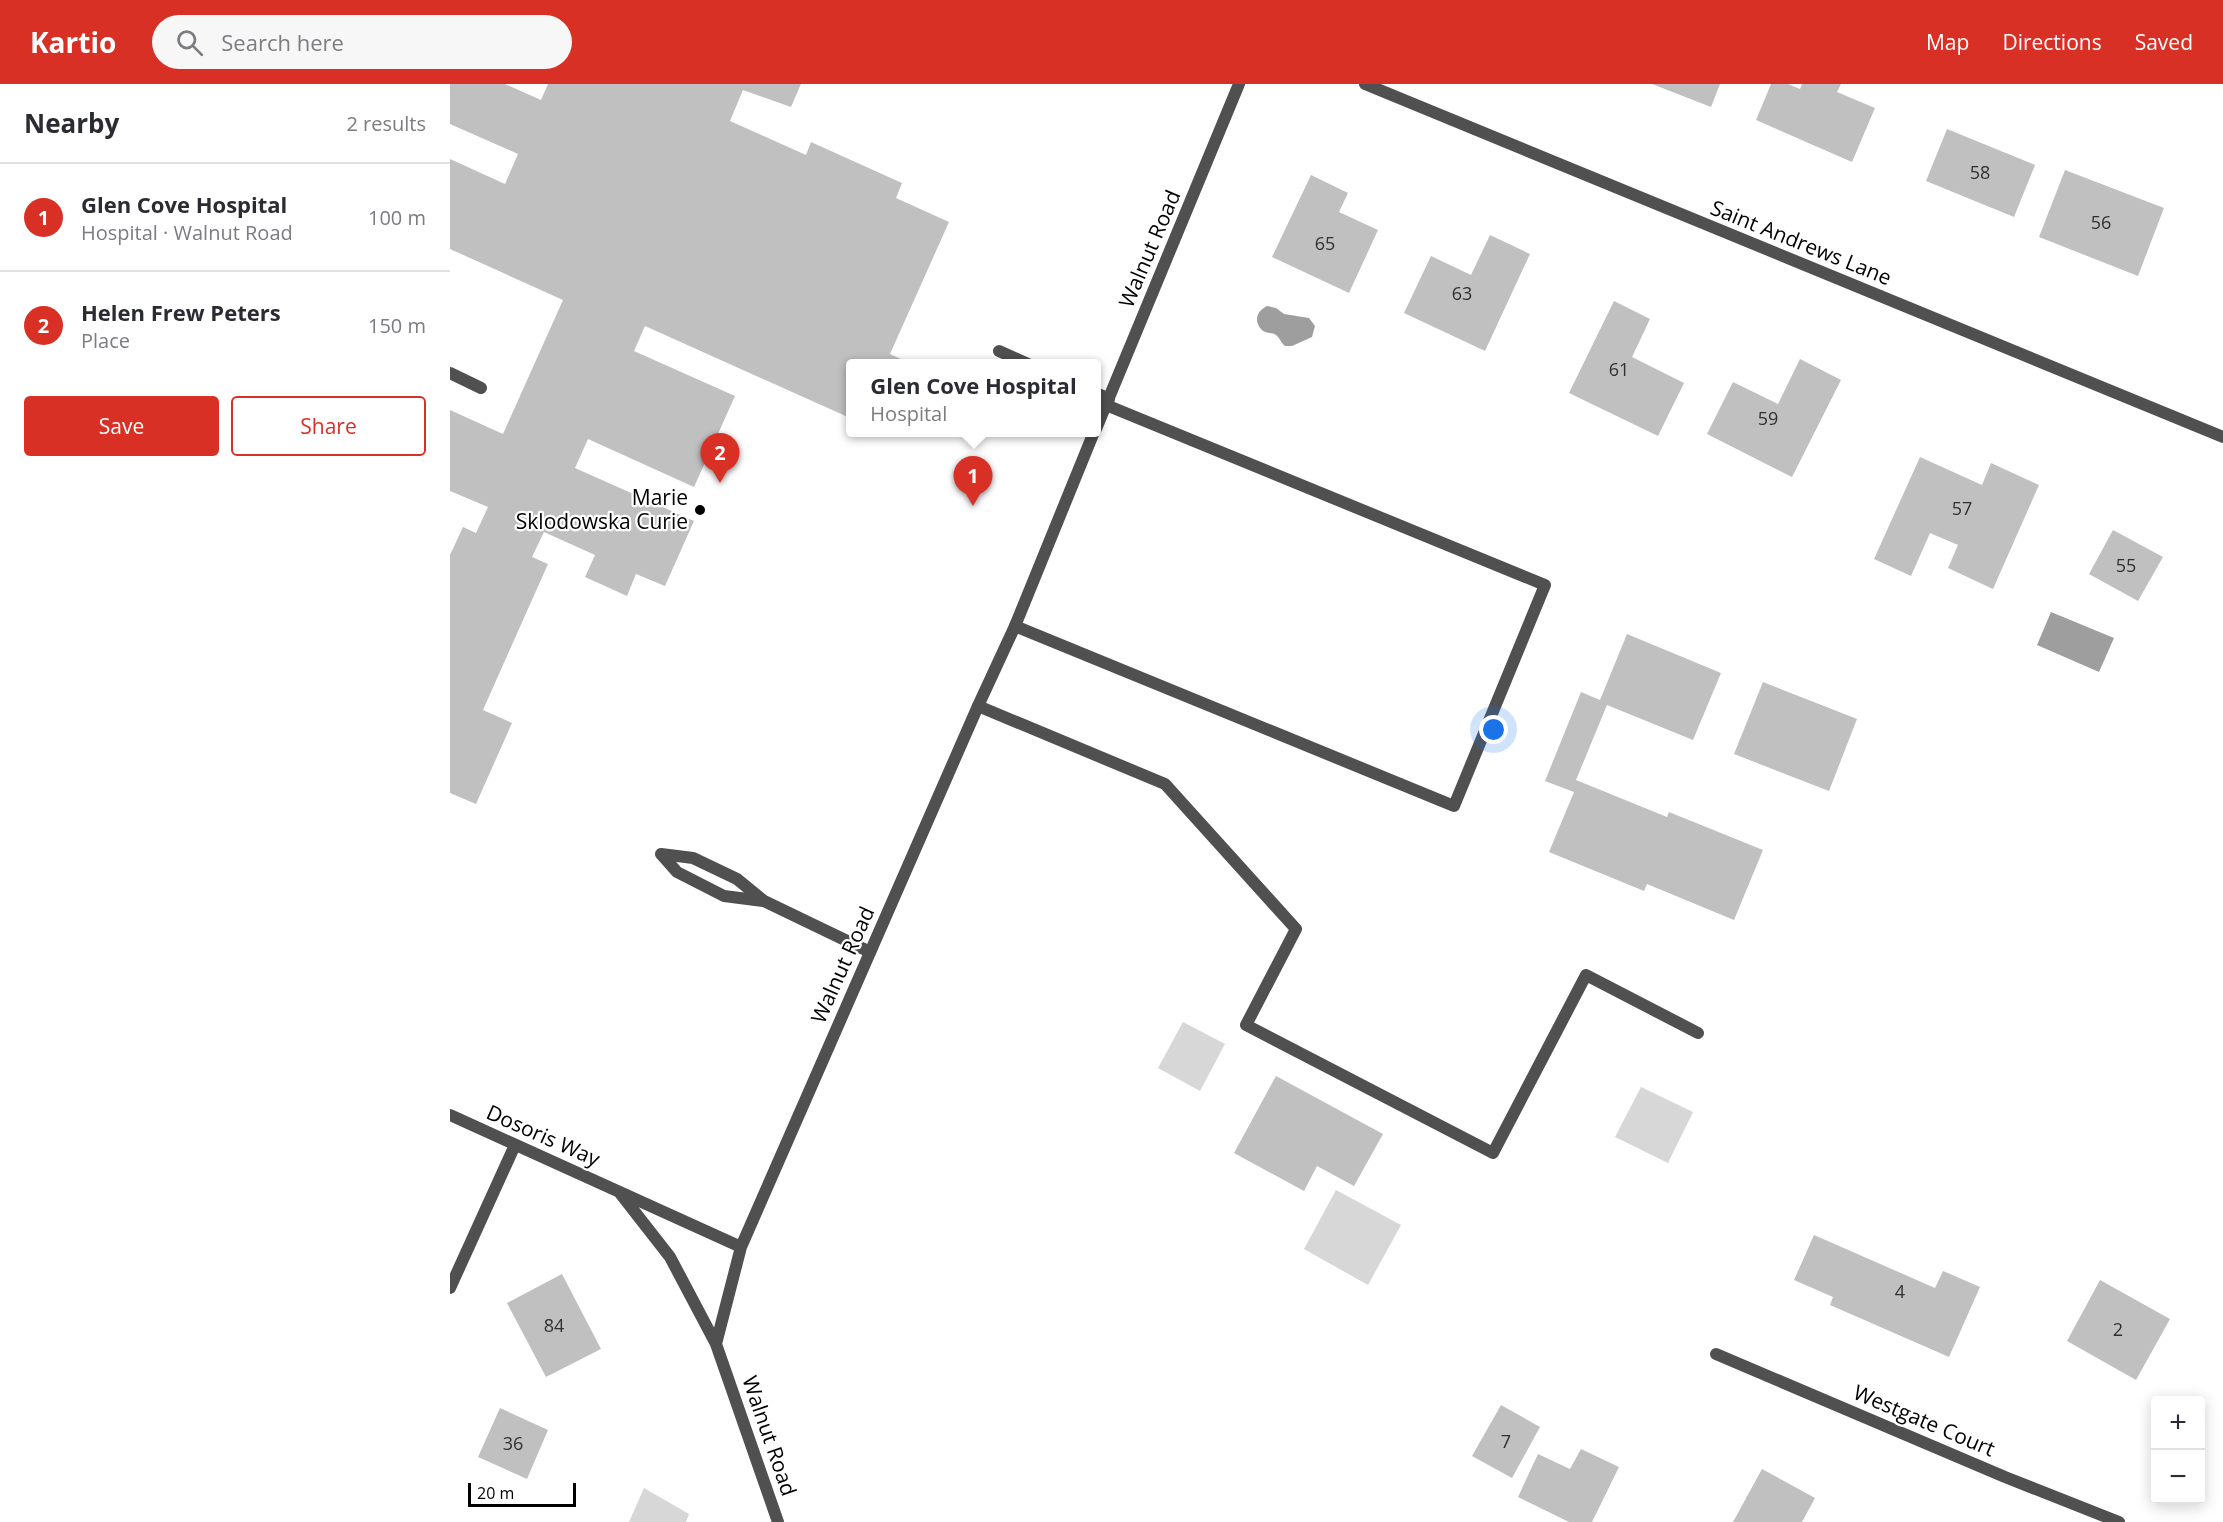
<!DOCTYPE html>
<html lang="en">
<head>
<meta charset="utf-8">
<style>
  body { margin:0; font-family:"Open Sans",sans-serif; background:#f7f7f7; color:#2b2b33 }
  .controls { position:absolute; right:18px; bottom:18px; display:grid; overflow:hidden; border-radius:6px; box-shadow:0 3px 15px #0003 }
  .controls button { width:54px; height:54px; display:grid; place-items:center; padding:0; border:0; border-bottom:2px solid #e1e1e2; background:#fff; color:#2b2b33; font:30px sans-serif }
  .scale { position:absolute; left:18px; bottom:15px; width:108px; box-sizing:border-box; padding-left:6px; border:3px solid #000; border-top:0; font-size:16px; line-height:21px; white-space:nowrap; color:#000; -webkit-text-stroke:4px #fff; paint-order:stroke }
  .you { position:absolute; left:1044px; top:646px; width:21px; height:21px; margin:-15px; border:4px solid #fff; border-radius:50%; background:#1a73e8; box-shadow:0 0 0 9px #1a73e833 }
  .badge { display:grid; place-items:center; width:39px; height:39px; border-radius:50%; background:#d93025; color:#fff; font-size:20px; font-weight:700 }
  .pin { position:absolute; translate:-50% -50px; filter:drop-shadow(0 2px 3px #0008) }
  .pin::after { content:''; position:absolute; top:32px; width:21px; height:18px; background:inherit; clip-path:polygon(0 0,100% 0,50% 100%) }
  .popup { position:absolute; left:396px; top:275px; width:255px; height:78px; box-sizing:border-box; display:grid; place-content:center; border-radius:6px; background:#fff; filter:drop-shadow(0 2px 4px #0005); font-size:20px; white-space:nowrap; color:#7c7c81 }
  .popup b { font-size:22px; color:#2b2b33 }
  .popup::after { content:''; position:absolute; left:50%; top:100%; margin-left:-12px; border:12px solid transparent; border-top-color:#fff }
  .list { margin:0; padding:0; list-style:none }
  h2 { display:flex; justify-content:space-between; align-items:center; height:78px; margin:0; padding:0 24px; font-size:26px }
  h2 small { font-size:20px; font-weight:400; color:#7c7c81 }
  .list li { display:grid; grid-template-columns:39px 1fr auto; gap:18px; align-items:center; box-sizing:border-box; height:108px; padding:0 24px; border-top:2px solid #e1e1e2 }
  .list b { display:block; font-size:22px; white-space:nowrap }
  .list p { margin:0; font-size:20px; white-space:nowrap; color:#7c7c81 }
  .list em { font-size:20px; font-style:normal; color:#7c7c81 }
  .actions { display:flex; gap:12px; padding:18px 24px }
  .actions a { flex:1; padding:14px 0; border:2px solid #d93025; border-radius:6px; text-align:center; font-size:21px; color:#d93025 }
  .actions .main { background:#d93025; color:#fff }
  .icon { flex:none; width:33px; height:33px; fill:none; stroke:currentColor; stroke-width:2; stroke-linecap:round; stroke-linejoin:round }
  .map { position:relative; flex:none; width:1773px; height:1438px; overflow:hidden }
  header { display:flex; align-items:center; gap:36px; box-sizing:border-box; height:84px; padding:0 30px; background:#d93025; color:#fff }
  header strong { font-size:28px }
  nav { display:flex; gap:33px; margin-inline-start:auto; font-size:21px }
  .search { width:420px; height:54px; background:#f7f7f7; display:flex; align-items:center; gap:15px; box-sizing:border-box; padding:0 21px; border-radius:33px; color:#7c7c81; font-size:22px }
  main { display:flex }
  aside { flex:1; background:#fff }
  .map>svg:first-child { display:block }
</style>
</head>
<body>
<header>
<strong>Kartio</strong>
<div class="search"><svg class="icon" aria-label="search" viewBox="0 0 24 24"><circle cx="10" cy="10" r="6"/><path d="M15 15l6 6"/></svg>Search here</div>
<nav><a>Map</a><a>Directions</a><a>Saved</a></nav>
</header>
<main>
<aside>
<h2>Nearby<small>2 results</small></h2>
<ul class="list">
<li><span class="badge">1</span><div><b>Glen Cove Hospital</b><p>Hospital · Walnut Road</p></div><em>100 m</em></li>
<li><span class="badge">2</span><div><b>Helen Frew Peters</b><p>Place</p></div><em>150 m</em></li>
</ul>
<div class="actions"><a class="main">Save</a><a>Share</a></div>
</aside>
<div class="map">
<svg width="1773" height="1438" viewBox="0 0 1773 1438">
  <rect width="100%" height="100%" fill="#fff"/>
  <path fill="#d7d7d7" d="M733 938 775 960 750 1007 708 984Z
    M1191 1003 1243 1028 1218 1079 1165 1053Z
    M886 1106 951 1141 918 1201 854 1165Z
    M194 1404 239 1430 236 1438H179Z"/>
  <path fill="#9e9e9e" d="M817 222 826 224 834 230 859 234 865 242 862 253 842 262H835C831 259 830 254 826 251 822 248 816 250 812 246 803 237 807 227 817 222Z
    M1601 528 1664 554 1649 588 1587 561Z"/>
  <path fill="#c0c0c0" d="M0 0H55L91 16 98 0H351L341 23 293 6 280 37 356 71 361 58 452 99 446 114 499 138 440 270 462 280H400V334L195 242 184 267 285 312 244 403 138 355 125 384 244 437 215 502 186 490 177 512 135 493 145 471 94 448 82 473 98 480 33 626 62 639 26 720 0 709V471L13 443 26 449 38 423 0 407V326L53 350 113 216 0 165V75L55 100 68 70 0 40Z
    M1202 0H1270L1261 23Z
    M1321 0H1338L1350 5 1352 0H1391L1387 8 1425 24 1402 78 1306 36Z
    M1497 45 1585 81 1564 133 1476 97Z
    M1615 86 1714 124 1688 192 1589 153Z
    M861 91 898 109 889 128 928 146 899 209 822 173Z
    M1040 151 1080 170 1035 267 954 229 981 172 1021 191Z
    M1164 217 1200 235 1182 273 1234 299 1208 352 1119 309Z
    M1350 275 1391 296 1342 393 1257 350 1283 298 1328 320Z
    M1470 373 1532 401 1541 379 1589 401 1543 505 1498 484 1508 461 1480 449 1461 492 1424 475Z
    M1663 446 1713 473 1688 517 1639 490Z
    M1177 550 1271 589 1243 656 1157 621 1126 696 1217 733 1219 728 1313 766 1284 836 1197 800 1194 807 1099 768 1124 708 1095 697 1131 608 1150 616Z
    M1313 598 1407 635 1379 707 1284 670Z
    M826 992 933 1050 904 1102 867 1082 854 1107 784 1069Z
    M1364 1151 1485 1204 1493 1187 1530 1203 1499 1273 1380 1221 1383 1213 1344 1196Z
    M112 1190 151 1265 96 1293 57 1219Z
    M1650 1196 1720 1235 1686 1296 1617 1257Z
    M1051 1321 1090 1343 1062 1394 1022 1372Z
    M50 1324 98 1346 77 1395 28 1373Z
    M1131 1365 1169 1383 1142 1438H1119L1068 1413 1088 1370 1120 1385Z
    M1312 1385 1365 1414 1352 1438H1283Z"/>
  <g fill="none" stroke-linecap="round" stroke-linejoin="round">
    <path stroke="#505050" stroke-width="12" d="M549 267 578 280
      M0 289 31 304
      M646 309 659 315
      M565 542 1004 722 1095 501 656 321
      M528 622 715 700 846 845 796 941 1043 1069 1136 891 1248 949
      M211 770 243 774 287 795 314 817 420 868
      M211 770 227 788 274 812 313 817"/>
    <path stroke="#505050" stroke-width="12" d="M915 0 1773 353
      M0 1204 65 1061
      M1266 1270 1555 1393 1669 1438"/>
    <path stroke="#505050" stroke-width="12" d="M646 345 789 0
      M0 1031 291 1163
      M170 1109 220 1173 266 1260
      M328 1438 266 1260 291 1163 528 622 565 542 644 348"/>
  </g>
  <circle fill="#000" stroke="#fff" stroke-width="2" cx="250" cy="426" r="6"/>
  <g text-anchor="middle" stroke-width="4.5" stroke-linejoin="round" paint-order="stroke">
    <g font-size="18" fill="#303030">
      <text x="1530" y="95">58</text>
      <text x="1651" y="145">56</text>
      <text x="875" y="166">65</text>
      <text x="1012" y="216">63</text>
      <text x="1169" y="292">61</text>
      <text x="1318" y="341">59</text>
      <text x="1512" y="431">57</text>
      <text x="1676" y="488">55</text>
      <text x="1450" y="1214">4</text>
      <text x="104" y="1248">84</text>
      <text x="1668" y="1252">2</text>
      <text x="1056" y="1364">7</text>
      <text x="63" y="1366">36</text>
    </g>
    <g font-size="21" fill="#000" stroke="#fff">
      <text transform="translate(1351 159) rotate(22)" y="7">Saint Andrews Lane</text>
      <text transform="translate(700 165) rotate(-67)" y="7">Walnut Road</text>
      <text transform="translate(393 881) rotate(-66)" y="7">Walnut Road</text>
      <text transform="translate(93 1052) rotate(24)" y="7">Dosoris Way</text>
      <text transform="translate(1474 1337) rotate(23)" y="7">Westgate Court</text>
      <text transform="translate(319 1352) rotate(71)" y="7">Walnut Road</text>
    </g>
    <g font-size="21" fill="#000" stroke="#fff" text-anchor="end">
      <text x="238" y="421">Marie<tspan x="238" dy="24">Sklodowska Curie</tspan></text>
    </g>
  </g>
</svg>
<div class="controls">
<button>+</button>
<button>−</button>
</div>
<div class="scale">20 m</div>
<div class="you"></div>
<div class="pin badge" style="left:523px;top:422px">1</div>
<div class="popup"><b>Glen Cove Hospital</b>Hospital</div>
<div class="pin badge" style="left:270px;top:399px">2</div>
</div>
</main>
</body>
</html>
